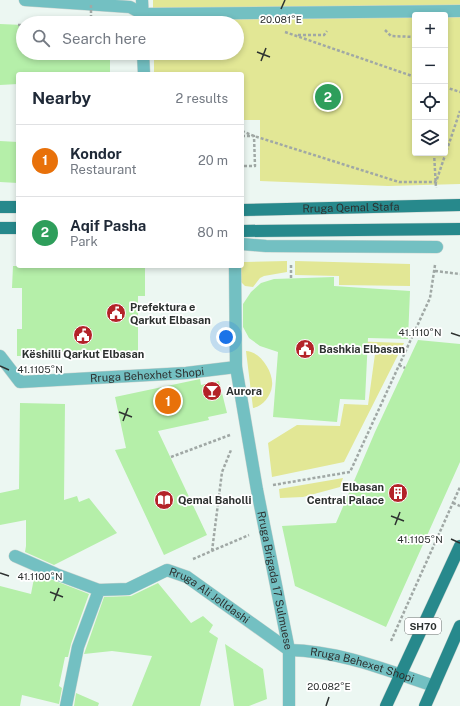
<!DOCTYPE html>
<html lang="en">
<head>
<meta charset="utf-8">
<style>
  body { margin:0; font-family:"Public Sans",sans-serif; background:#f2f2f3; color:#1f2937 }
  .controls { position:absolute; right:12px; top:12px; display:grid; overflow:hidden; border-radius:4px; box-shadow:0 2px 6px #0003 }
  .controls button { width:36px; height:36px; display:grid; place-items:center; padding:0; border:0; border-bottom:1px solid #e0e1e3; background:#fff; color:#1f2937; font:20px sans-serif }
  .you { position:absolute; left:226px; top:337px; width:14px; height:14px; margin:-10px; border:3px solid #fff; border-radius:50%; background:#1a73e8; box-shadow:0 0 0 6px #1a73e833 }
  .badge { display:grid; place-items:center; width:26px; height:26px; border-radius:50%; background:#1a73e8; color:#fff; font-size:13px; font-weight:700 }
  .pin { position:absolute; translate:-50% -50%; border:2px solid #fff; box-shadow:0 1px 4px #0006 }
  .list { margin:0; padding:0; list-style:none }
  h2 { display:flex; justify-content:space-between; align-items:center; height:52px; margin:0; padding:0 16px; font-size:17px }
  h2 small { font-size:13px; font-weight:400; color:#747a83 }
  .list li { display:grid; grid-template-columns:26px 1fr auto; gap:12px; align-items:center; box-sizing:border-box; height:72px; padding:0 16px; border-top:1px solid #e0e1e3 }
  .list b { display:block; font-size:15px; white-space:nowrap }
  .list p { margin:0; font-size:13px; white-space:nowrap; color:#747a83 }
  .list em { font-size:13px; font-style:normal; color:#747a83 }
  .icon { flex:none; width:22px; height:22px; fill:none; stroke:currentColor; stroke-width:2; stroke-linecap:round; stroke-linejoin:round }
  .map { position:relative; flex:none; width:460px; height:706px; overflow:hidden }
  .search { position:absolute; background:#fff; box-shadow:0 2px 6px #0003; left:16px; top:16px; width:228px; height:44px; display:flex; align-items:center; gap:10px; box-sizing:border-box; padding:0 14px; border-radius:22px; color:#747a83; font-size:15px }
  .panel { position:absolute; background:#fff; box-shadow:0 2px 6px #0003; left:16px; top:72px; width:228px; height:196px; border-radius:4px }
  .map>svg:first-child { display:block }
</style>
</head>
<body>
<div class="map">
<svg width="460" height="706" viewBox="0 0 460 706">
  <rect width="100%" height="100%" fill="#ecf7f2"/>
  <path fill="#e2e795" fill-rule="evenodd" d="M153 0H460V184L388 186 260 181V120H242V74H154V53H237V23H153ZM415 15H445V153H415Z
    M287 261V272L264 276 260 278 253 287 245 286 241 282 240 266 244 262Z
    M295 261 410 264V286L339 285V276L295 275Z
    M348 341 404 343 344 462 272 477 268 443 297 425 340 426 344 404 368 405 375 354 347 353Z
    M246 351C260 351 274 372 272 386 271 396 262 407 253 408Z
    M343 478 340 487 303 497 280 498 279 489Z"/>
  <path fill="#b5efa9" d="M0 24 23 25V53H110V74H18V84L0 85Z
    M0 141 18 142V183L0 182Z
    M13 266H145V296H138V357H106V352H51V356H17V329H22V288H12Z
    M334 277V286L410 291 408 339 368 338 365 400 340 399 337 422 273 417 278 352 260 346 249 338 243 327V304L251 292 261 283 274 279Z
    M418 340 460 344V462L386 627 295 586 282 526 336 523 375 432Z
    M200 379 201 385 219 381 227 413 208 417 209 420 158 431 207 535 164 555 115 450 126 448 115 397Z
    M20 403 65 404 64 500 77 496 79 502 89 498 117 533 54 565 25 552 26 546V520L0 525V493L19 489Z
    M35 573 89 594 71 644 68 657H65L59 686 62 688 59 704 22 695 20 706H0V586L31 594Z
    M158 583 191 623 203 616 213 625 209 632 218 638 200 706H132L152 656 112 651 84 654 104 597 131 596Z
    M225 644 263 669 267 699 249 706H234Z
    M76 693 99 703 98 706H74Z"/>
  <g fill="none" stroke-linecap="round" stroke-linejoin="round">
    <g stroke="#cad3cf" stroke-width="13">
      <g id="lane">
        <path id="s1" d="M0 356 20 382 186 373 236 367"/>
        <path d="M15 556 56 574 99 590"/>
      </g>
    </g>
    <g stroke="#cad3cf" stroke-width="13">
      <g id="street">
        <path d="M25 0 130 7 143 14 460 11"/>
        <path d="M142 0 143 23"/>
        <path d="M143 53 144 74"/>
        <path d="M242 244 266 246 437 247"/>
        <path id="s2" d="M235 266 236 367 257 490 289 650V706"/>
        <path id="s3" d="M289 650C340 651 386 670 434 686"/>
        <path id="s4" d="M66 706 78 647 99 590 128 589 167 570 187 577 289 650"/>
      </g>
    </g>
    <g stroke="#cad3cf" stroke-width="13">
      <g id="primary">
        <path d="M0 207H18"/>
        <path id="s5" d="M242 210 460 205"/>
        <path d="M0 228H18"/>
        <path d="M242 231 460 229"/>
        <path d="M386 706 460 546"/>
        <path d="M425 706 460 626"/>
      </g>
    </g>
    <path stroke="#a0a8a5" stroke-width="2.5" stroke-dasharray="3 2" stroke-linecap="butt" d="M18 25H23
      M385 30 391 36 415 37
      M285 32 415 77
      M298 35H324L327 31
      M445 87 460 92
      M242 131 254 136 399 182H436L460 111
      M242 136H254L255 166H242
      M434 153 436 188
      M435 271 460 274
      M291 278V265
      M399 365 405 368
      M171 457 230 435
      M273 485 350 472 430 298 435 265
      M453 503 460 506
      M212 551 222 472 231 450
      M193 559 249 535
      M391 641 460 487"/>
    <use href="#lane" stroke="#73c0c2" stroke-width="12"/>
    <use href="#street" stroke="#73c0c2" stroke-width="12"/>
    <use href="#primary" stroke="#27898c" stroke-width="12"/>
    <path stroke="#a0a8a5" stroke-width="2.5" stroke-dasharray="3 2" stroke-linecap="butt" d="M91 18V4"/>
  </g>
  <path fill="none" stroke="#2d3130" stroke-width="1.5" d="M281 9 285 0M257 52 270 57M261 61 266 48M451 333 460 336M0 366 9 370M119 412 132 417M123 421 128 408M391 516 404 521M395 525 400 512M451 539 460 543M0 573 9 576M50 592 63 597M54 601 59 588M326 706 329 697"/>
  <defs>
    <g id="civic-disc" transform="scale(1)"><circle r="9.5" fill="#b32228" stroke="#fff"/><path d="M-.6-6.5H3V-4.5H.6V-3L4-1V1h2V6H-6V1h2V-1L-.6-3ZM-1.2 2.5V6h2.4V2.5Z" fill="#fff"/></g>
    <g id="bar-disc" transform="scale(1)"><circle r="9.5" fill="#b32228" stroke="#fff"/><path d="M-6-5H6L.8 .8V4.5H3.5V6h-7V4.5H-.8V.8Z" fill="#fff"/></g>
    <g id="building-disc" transform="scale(1)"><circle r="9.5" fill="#b32228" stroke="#fff"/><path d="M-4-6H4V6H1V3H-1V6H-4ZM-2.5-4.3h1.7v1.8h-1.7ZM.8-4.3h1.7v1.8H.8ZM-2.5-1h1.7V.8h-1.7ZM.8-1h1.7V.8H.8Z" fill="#fff"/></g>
    <g id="library-disc" transform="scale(1)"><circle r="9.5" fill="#b32228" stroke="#fff"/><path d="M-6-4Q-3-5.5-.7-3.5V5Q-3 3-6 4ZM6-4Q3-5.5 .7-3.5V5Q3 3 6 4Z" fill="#fff"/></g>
  </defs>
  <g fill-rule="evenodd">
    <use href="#civic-disc" x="116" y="313"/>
    <use href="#civic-disc" x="83" y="335"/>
    <use href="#civic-disc" x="305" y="349"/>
    <use href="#bar-disc" x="212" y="391"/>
    <use href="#building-disc" x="398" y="493"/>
    <use href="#library-disc" x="164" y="500"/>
  </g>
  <g text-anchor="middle" stroke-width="3.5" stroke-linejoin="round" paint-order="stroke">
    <rect fill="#fff" stroke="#6c6f6e" stroke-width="1" x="405" y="618" width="36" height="16" rx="3"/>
    <g font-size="10" font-weight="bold" fill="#2d3130">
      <text x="423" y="630">SH70</text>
    </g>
    <g font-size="11" fill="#2d3130" stroke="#fff">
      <text dy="4" stroke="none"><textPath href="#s5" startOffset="109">Rruga Qemal Stafa</textPath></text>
      <text dy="4" stroke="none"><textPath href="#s1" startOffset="160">Rruga Behexhet Shopi</textPath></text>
      <text dy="4" stroke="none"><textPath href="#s2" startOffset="318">Rruga Brigada 17 Sulmuese</textPath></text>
      <text dy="4" stroke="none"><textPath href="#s4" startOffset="243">Rruga Ali Jolldashi</textPath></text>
      <text dy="4" stroke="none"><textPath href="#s3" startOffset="75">Rruga Behexet Shopi</textPath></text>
    </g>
    <g font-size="11" font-weight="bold" fill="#2d3130" stroke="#fff" text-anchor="start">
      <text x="130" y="311">Prefektura e<tspan x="130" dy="13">Qarkut Elbasan</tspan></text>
      <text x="319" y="353">Bashkia Elbasan</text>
      <text x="83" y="358" text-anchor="middle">Këshilli Qarkut Elbasan</text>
      <text x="226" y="395">Aurora</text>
      <text x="384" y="491" text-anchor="end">Elbasan<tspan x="384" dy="13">Central Palace</tspan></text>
      <text x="178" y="504">Qemal Baholli</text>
    </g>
  </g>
  <g font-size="10" text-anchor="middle" fill="#2d3130" stroke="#fff" stroke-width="3.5" stroke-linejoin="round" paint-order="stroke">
    <text x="281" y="23">20.081°E</text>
    <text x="420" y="336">41.1110°N</text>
    <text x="40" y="373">41.1105°N</text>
    <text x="420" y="543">41.1105°N</text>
    <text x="40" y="580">41.1100°N</text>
    <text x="329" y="690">20.082°E</text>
  </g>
</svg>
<div class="controls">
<button>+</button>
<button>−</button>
<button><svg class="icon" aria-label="locate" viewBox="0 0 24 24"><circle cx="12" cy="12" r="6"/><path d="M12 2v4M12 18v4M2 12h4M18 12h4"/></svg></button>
<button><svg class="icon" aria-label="layers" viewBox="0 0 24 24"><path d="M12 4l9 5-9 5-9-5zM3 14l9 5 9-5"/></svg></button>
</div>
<div class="you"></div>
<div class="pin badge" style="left:168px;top:401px;background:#e8710a">1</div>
<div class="pin badge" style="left:328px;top:97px;background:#2e9e5b">2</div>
<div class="search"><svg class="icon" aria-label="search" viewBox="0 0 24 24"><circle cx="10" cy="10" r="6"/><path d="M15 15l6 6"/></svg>Search here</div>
<section class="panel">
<h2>Nearby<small>2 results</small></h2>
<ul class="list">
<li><span class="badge" style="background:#e8710a">1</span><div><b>Kondor</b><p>Restaurant</p></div><em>20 m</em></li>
<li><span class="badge" style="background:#2e9e5b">2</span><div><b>Aqif Pasha</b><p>Park</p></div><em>80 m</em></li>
</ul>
</section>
</div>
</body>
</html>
